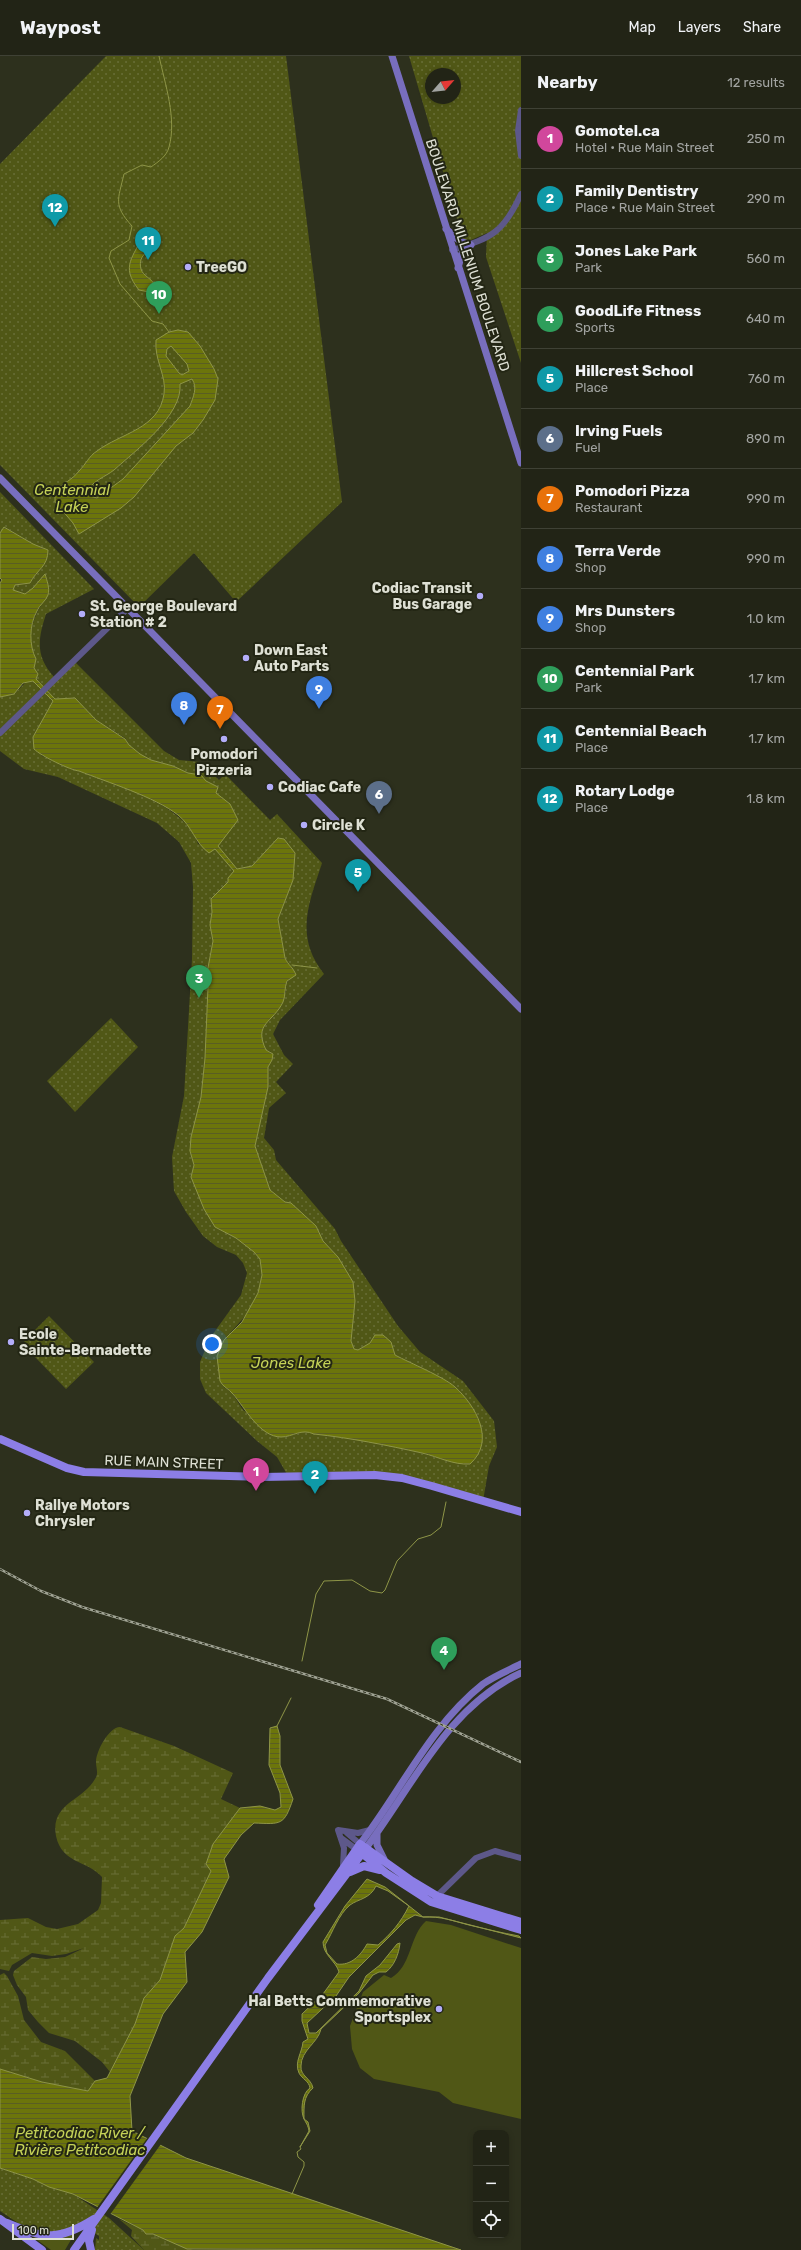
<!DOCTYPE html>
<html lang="en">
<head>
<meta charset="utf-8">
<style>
  body { margin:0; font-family:Rubik,sans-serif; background:#2e3023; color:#f1f3f6 }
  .controls { position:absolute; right:12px; bottom:12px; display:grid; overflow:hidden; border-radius:8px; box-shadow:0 2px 6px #0003 }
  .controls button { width:36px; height:36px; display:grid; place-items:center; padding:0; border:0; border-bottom:1px solid #3f4135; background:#222416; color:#f1f3f6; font:20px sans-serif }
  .compass { position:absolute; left:425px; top:12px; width:36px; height:36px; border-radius:50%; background:#222416; box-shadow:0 2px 6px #0003; rotate:62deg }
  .scale { position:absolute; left:12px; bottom:10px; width:62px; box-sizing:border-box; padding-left:4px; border:2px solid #dee0d4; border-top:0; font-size:11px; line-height:14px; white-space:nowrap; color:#dee0d4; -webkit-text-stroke:3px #232614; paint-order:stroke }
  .you { position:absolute; left:212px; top:1288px; width:14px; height:14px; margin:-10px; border:3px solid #fff; border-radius:50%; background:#1a73e8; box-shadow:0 0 0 6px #1a73e833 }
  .badge { display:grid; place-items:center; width:26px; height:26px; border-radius:50%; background:#b3adf9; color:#fff; font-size:13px; font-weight:700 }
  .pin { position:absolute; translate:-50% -33px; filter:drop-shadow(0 1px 2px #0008) }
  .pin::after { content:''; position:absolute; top:21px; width:14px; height:12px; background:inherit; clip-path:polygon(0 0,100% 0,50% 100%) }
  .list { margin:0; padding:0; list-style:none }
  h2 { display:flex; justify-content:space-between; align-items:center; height:52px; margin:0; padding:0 16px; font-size:17px }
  h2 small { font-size:13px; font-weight:400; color:#a2a4a1 }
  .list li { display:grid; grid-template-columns:26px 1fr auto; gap:12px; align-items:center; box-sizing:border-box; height:60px; padding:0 16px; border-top:1px solid #3f4135 }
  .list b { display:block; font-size:15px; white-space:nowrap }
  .list p { margin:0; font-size:13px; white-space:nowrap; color:#a2a4a1 }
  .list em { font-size:13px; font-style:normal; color:#a2a4a1 }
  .icon { flex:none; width:22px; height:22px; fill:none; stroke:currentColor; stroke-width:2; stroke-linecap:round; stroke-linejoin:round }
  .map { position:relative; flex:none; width:521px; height:2194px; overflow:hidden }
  header { display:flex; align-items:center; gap:24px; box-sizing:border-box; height:56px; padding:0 20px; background:#222416; border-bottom:1px solid #3f4135 }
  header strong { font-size:19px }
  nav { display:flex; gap:22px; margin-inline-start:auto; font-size:14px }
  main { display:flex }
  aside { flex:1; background:#222416 }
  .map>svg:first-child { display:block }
</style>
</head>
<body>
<header>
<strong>Waypost</strong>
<nav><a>Map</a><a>Layers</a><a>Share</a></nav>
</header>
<main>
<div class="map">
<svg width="521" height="2194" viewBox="0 0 521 2194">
  <defs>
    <pattern id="wetland-marsh" width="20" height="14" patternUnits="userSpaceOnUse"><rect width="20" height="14" fill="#505716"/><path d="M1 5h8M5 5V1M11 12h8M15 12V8" fill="none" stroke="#696f37"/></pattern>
    <pattern id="park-dots" width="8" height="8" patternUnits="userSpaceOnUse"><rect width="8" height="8" fill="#505716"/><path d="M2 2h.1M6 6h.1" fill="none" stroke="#696f37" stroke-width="1.8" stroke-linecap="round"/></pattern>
    <pattern id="water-rules" width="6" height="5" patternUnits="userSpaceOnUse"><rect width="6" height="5" fill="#6c750b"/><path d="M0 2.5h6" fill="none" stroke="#5a5e23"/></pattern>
  </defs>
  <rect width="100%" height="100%" fill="#2d301d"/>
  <path fill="#505716" d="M426 1865 451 1869 521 1892V2063L453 2047 439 2036 374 2023 360 2012 352 1993 350 1970 363 1936 384 1919 391 1922C412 1910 409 1880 426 1865Z
    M75 2177 65 2194H51L33 2181 44 2183Z"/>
  <path fill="url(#wetland-marsh)" d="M120 1671 174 1690 233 1717 221 1743 240 1752 213 1788 206 1808 211 1815 184 1872 175 1880 160 1924 144 1942 135 1968 110 2016 102 2006 75 1985 49 1977 38 1966 28 1954 26 1941 17 1929 13 1919 14 1915 32 1901 46 1903 65 1901 84 1892 66 1898 52 1900 32 1897 12 1909 9 1915 0 1913V1864L28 1862 46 1871 57 1873 78 1868 98 1854 101 1847 102 1821C87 1804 62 1808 56 1780 50 1747 83 1745 95 1723 99 1718 96 1712 96 1706 96 1695 109 1671 120 1671Z
    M4 1917 7 1920 18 1940 24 1964 41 1986 65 1995 95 2025 88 2035 42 2026 0 2013V1919Z
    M119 2163 143 2174 146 2178H153L193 2194H144L131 2180 132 2174Z"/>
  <path fill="url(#park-dots)" fill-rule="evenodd" d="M106 0H286L342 446 236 546 194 497 139 551 0 409V108Z
    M409 0H521V307L486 201 487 177 464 187ZM431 18H455V42H431Z
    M0 436 94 533 46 558C38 583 35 600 54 621L72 603 164 695 179 704 200 706 219 724 225 718 270 764 277 758 322 807C309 847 294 880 324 918L280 964 273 978 284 999 293 1008 276 1026 286 1037 269 1052 264 1082 274 1094 276 1104 335 1173 341 1185 398 1270 420 1296 463 1325 494 1365 497 1391 489 1410 483 1445 401 1422 288 1420 277 1401 257 1385 206 1337 200 1323V1306L210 1282 241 1239 247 1217 243 1207 236 1199 217 1191 203 1180 186 1156 174 1135 172 1101 184 1040 192 903 193 831 191 807 179 786 157 767 58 721 24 713 0 695V641L14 638 27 625H33L53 645 33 681 42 700C52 704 70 714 79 715 114 729 187 748 198 788L215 793 234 815 229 826 211 843 212 856 210 869 213 885 207 917 208 931 205 1002 201 1041 190 1095 194 1109 191 1121 215 1171 236 1182 254 1196 260 1203 262 1219 258 1237 247 1258 224 1284V1331L232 1337 243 1354 285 1381 307 1375 314 1378C359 1383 404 1391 448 1405L455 1331 395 1299 391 1286 375 1279 370 1287 358 1294 354 1293 351 1285 355 1245 338 1201 323 1185 316 1170 270 1134 255 1090 268 1031V1011L272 1004 271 996 266 994 261 983 263 971 286 936 285 930 290 922 285 902 278 863 293 824 287 788 284 783 278 782 252 810 237 813 218 790 237 764 230 748 216 737 218 731 206 725 201 719 188 717 173 710 151 704 140 698 129 689 125 682 96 664 75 642 55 643 35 623 38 618 34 613 36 603C24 582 34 558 47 540L45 518 33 532 25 538 13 535 15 529 30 527C37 513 48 511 48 494L33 488 5 471 0 477Z
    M111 962 138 991 75 1056 47 1025Z
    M49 1260 94 1306 66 1333 34 1300 36 1297 24 1285Z
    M0 2112 33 2123 49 2131 73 2138 109 2162 144 2194H95L96 2182 99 2184V2180L81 2168 55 2178 24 2171 0 2155Z"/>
  <path fill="url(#water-rules)" stroke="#8e9547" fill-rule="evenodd" d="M143 178 151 179 155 185C152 196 137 197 141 213 143 220 151 222 154 228L153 233 149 236 139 234C119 209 135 201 143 178Z
    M178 274 188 276 200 290 214 313 218 323 215 344 203 364 193 377 176 390 134 441 121 452 79 478 73 467 55 446V434C63 428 73 423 79 415 86 408 89 400 97 395 121 377 159 373 164 338 167 320 154 304 156 284L169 276ZM171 290 187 308 189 315 182 319 179 317 166 300 167 293ZM192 323C198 332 193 341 190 350L123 423 97 442 90 440 87 435C94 424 105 421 114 414 135 395 183 359 180 328Z
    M4 471 33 488 48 494C48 511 37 513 30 527L15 529 13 534 25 538 33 532 45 518C47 525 50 532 48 539 46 545 39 549 37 555 29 569 29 590 36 603L34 612 38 618 36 623 55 643 75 642 96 664 125 683 129 689 140 698 151 704 173 710 188 717 201 719 206 725 218 731 216 737 230 748 238 764 218 790 237 813 252 810 278 782 284 783 295 797 293 824 278 863 285 902C288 909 293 911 296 919L287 925C284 932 286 939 283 946 273 967 253 967 266 994L273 998 272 1004 268 1011V1031L255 1090 270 1134 285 1146 291 1147 316 1170 323 1185 338 1201 353 1226 355 1245 351 1285 354 1293 358 1294 370 1287 375 1279H383L391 1286 395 1299C410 1307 444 1321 455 1331 476 1350 496 1385 470 1408 453 1409 439 1401 422 1397 386 1389 351 1382 314 1378 301 1372 293 1381 281 1381 260 1381 245 1352 233 1338 229 1333 223 1331 220 1325L217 1300 224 1284 242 1266 258 1237 262 1219 260 1203 254 1196 236 1182 215 1171 204 1153 191 1121 194 1109 190 1095 191 1081 201 1041 205 1002 208 931 207 917 213 885 210 869 212 856 211 843 228 826V822L234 815 215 793 209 797C195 787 192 770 178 759 155 741 107 726 79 715 70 714 41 700 34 693L33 681 53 645 33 625 23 627 14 638 0 641V527L2 524 0 522V477Z
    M277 1670 280 1680V1709L293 1743C284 1770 281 1768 254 1767L241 1779 224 1803 229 1821 202 1876 185 1896 187 1926 163 1958 130 2040 132 2075 186 2102 461 2194 187 2193 153 2178H146L143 2174 73 2138 49 2131 33 2123 0 2112V2013L42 2026 88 2035 95 2025 107 2022 135 1968 144 1942 160 1924 175 1880 184 1872 211 1815 206 1808 213 1788 240 1752 260 1750 275 1754 281 1751 280 1737 269 1709 270 1672Z
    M367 1823 385 1831 423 1861C441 1860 453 1865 469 1869 486 1873 502 1877 519 1880L521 1882 439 1861H423L415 1859 406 1864 349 1921 336 1940 307 1967 309 1977H316L359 1935 366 1920 380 1909 397 1888 400 1887C399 1898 394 1910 386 1916H379L373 1919 359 1937 321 1973C318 1987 301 1994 301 2010 300 2020 311 2022 313 2032 303 2041 304 2050 304 2063L308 2066 310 2075 300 2091 309 2075C308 2069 306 2067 304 2063 300 2055 302 2037 310 2032 309 2025 302 2023 299 2017 294 2006 302 1997 303 1986L308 1983 302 1965V1958L323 1938 339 1916C336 1905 323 1899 323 1886L345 1850ZM376 1830 388 1835 409 1850C401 1866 391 1878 378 1889L367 1888C361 1899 351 1910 337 1908L327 1897 325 1889C333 1876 338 1859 350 1849 358 1843 370 1843 376 1830Z"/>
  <path fill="#2d301d" d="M148 2081 161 2088 109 2160 96 2153Z"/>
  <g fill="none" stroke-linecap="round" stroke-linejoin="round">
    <path stroke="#8e9547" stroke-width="1" d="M159 0C165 28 177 63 169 91 167 100 158 106 151 111L142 109 124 118C118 144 113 149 132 170L129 184 111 195 109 202 120 228 152 265 163 268 169 276
      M292 909 317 912
      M302 1605 316 1538 324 1525 352 1524 370 1535 382 1537 385 1534 397 1505 418 1483 431 1479 441 1471 446 1446
      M277 1670 291 1642
      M292 2138 304 2110V2106L298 2101 297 2096 301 2093 300 2091"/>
    <path stroke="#5d588a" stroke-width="6" d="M521 54 518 75 521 100
      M452 194C492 182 504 176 521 138
      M0 677 128 552
      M347 1777 360 1788
      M341 1782 356 1793
      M343 1810 344 1792 338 1774 358 1777 370 1774
      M435 1842 476 1802 495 1795 521 1802"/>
    <path stroke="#786ebe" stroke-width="7" d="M392 0 521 407
      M446 173 460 185 471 189
      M458 212 462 197 471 189
      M0 422 521 953
      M377 1777V1789L384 1803
      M360 1788C401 1735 430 1670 483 1628 494 1620 509 1614 521 1608
      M366 1792C412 1731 448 1650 521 1617"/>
    <path stroke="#8c7ee6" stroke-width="8" d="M0 1383 67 1412 84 1416 262 1421 375 1419 402 1422 432 1430 521 1456
      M359 1795 386 1817 431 1846 521 1874
      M350 1816 364 1810 380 1814
      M318 1849 360 1788 412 1825 437 1840 521 1866
      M0 2163 42 2194
      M7 2167C45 2183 59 2185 94 2163
      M74 2194 268 1922 366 1792
      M91 2194 89 2185 92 2174"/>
    <g stroke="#a0a394" stroke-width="2.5">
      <path id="rail" d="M0 1513 41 1535 82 1551 387 1643 521 1706"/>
    </g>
    <use href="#rail" stroke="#232614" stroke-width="1" stroke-dasharray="3" stroke-linecap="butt"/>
  </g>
  <g fill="#b3adf9" stroke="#232614" stroke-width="1.5">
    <circle cx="188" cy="211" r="4"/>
    <circle cx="480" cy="540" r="4"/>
    <circle cx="82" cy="558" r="4"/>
    <circle cx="246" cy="602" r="4"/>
    <circle cx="224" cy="683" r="4"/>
    <circle cx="270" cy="731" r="4"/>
    <circle cx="304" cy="769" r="4"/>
    <circle cx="11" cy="1286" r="4"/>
    <circle cx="27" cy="1457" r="4"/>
    <circle cx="439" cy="1953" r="4"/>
  </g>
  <g text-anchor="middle" stroke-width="4" stroke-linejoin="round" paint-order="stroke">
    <g font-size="14" fill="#dee0d4" stroke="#232614">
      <text transform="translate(468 199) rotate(72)" y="5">BOULEVARD MILLENIUM BOULEVARD</text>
      <text transform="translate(164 1406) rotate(2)" y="5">RUE MAIN STREET</text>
    </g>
    <g font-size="14" font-weight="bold" fill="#dee0d4" stroke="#232614" text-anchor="start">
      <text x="196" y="216">TreeGO</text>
      <text x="472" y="537" text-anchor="end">Codiac Transit<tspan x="472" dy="16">Bus Garage</tspan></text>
      <text x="90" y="555">St. George Boulevard<tspan x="90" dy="16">Station # 2</tspan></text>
      <text x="254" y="599">Down East<tspan x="254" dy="16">Auto Parts</tspan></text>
      <text x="224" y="703" text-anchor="middle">Pomodori<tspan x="224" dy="16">Pizzeria</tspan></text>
      <text x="278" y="736">Codiac Cafe</text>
      <text x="312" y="774">Circle K</text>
      <text x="19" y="1283">Ecole<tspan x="19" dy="16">Sainte-Bernadette</tspan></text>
      <text x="35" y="1454">Rallye Motors<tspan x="35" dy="16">Chrysler</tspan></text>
      <text x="431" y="1950" text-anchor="end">Hal Betts Commemorative<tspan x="431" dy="16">Sportsplex</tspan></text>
    </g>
    <g font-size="15" font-style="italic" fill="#c5d257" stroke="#232614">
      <text x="72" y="439">Centennial<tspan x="72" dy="17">Lake</tspan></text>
      <text x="291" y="1312">Jones Lake</text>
      <text x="80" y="2082">Petitcodiac River /<tspan x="80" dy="17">Rivière Petitcodiac</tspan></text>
    </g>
  </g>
</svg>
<div class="controls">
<button>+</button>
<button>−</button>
<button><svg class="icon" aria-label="locate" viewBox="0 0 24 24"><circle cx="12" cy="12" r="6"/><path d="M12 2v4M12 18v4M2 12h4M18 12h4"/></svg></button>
</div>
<svg class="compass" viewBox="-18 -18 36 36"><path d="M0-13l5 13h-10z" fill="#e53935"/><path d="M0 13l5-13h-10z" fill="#a2a4a1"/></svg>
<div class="scale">100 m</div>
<div class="you"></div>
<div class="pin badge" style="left:256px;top:1435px;background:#d1479c">1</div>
<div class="pin badge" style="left:315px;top:1438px;background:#0f9aa8">2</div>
<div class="pin badge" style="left:199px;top:942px;background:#2e9e5b">3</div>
<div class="pin badge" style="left:444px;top:1614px;background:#2e9e5b">4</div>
<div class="pin badge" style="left:358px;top:836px;background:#0f9aa8">5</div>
<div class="pin badge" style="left:379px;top:758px;background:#5c6f8a">6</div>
<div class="pin badge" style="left:220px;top:673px;background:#e8710a">7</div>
<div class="pin badge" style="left:184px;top:669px;background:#3f7fe0">8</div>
<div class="pin badge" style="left:319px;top:653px;background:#3f7fe0">9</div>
<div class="pin badge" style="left:159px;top:258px;background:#2e9e5b">10</div>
<div class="pin badge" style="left:148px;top:204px;background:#0f9aa8">11</div>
<div class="pin badge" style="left:55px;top:171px;background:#0f9aa8">12</div>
</div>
<aside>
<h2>Nearby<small>12 results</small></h2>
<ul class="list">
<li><span class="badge" style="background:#d1479c">1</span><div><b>Gomotel.ca</b><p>Hotel · Rue Main Street</p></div><em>250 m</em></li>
<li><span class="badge" style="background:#0f9aa8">2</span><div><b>Family Dentistry</b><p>Place · Rue Main Street</p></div><em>290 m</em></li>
<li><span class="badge" style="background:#2e9e5b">3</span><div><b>Jones Lake Park</b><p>Park</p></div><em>560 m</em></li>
<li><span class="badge" style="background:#2e9e5b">4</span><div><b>GoodLife Fitness</b><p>Sports</p></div><em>640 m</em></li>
<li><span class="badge" style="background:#0f9aa8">5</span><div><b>Hillcrest School</b><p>Place</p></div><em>760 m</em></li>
<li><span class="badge" style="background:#5c6f8a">6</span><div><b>Irving Fuels</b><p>Fuel</p></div><em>890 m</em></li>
<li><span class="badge" style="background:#e8710a">7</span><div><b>Pomodori Pizza</b><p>Restaurant</p></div><em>990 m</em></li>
<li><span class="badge" style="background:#3f7fe0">8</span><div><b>Terra Verde</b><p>Shop</p></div><em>990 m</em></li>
<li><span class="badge" style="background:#3f7fe0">9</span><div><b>Mrs Dunsters</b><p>Shop</p></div><em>1.0 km</em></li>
<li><span class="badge" style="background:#2e9e5b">10</span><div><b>Centennial Park</b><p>Park</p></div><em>1.7 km</em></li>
<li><span class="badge" style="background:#0f9aa8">11</span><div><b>Centennial Beach</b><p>Place</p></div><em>1.7 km</em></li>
<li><span class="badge" style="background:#0f9aa8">12</span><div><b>Rotary Lodge</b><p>Place</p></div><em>1.8 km</em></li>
</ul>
</aside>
</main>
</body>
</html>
